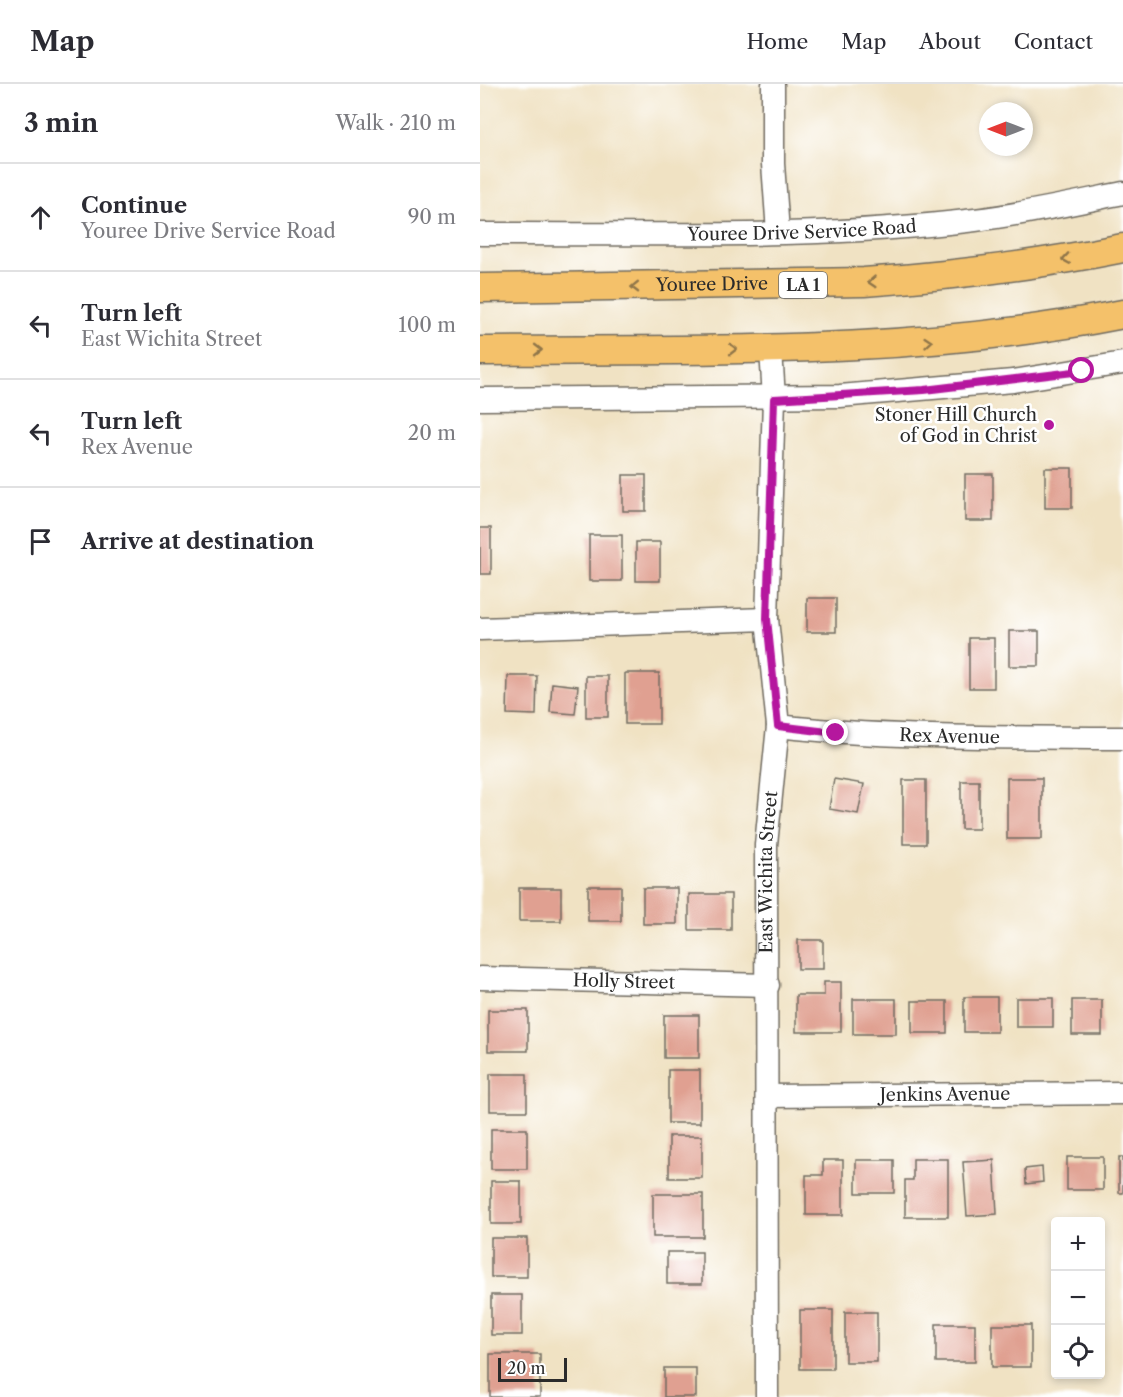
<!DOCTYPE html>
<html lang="en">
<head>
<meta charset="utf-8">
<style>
  body { margin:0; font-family:"Libre Caslon Text",serif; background:#f2f2f3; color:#2b2b33 }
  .controls { position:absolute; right:18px; bottom:18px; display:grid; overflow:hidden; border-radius:6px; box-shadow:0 3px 9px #0003 }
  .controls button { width:54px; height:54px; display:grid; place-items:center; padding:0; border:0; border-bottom:2px solid #e1e1e2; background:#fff; color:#2b2b33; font:30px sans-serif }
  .compass { position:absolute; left:499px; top:18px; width:54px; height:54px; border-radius:50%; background:#fff; box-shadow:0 3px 9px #0003; rotate:270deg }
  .scale { position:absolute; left:18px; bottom:15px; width:69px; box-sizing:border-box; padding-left:6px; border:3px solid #2b2b2b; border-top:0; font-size:16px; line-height:21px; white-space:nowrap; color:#2b2b2b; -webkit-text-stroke:4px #fff; paint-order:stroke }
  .stop { position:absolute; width:18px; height:18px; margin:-14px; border:4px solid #b5179e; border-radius:50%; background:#fff }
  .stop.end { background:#b5179e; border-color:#fff; box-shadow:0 2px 6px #0008 }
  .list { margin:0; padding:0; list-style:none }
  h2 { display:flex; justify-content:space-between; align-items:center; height:78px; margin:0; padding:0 24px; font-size:26px }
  h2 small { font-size:20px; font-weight:400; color:#7c7c81 }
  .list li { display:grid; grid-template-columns:39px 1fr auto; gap:18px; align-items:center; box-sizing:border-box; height:108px; padding:0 24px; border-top:2px solid #e1e1e2 }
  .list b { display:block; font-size:22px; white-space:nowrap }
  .list p { margin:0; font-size:20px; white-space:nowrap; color:#7c7c81 }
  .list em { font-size:20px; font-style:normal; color:#7c7c81 }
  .icon { flex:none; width:33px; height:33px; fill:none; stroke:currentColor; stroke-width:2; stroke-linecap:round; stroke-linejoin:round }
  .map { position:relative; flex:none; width:643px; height:1313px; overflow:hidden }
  header { display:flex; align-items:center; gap:36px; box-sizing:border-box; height:84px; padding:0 30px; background:#fff; border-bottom:2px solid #e1e1e2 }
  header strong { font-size:28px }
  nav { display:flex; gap:33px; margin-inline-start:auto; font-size:21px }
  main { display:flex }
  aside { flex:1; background:#fff }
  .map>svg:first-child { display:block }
</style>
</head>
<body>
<header>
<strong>Map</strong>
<nav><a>Home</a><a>Map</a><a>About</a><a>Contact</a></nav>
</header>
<main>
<aside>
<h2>3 min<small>Walk · 210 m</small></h2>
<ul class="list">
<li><svg class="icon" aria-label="ahead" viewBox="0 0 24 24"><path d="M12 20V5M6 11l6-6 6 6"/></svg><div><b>Continue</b><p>Youree Drive Service Road</p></div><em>90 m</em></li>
<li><svg class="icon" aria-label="left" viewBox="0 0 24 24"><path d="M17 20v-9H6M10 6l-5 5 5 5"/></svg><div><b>Turn left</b><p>East Wichita Street</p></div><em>100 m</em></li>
<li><svg class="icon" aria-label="left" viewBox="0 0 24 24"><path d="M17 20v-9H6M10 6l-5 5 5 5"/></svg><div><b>Turn left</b><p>Rex Avenue</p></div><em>20 m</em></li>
<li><svg class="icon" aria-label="arrive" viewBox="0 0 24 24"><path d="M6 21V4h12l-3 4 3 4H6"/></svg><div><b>Arrive at destination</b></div></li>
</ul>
</aside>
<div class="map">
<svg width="643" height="1313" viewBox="0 0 643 1313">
  <rect width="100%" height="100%" fill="#fff"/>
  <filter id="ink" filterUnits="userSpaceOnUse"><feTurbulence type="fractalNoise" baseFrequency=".0167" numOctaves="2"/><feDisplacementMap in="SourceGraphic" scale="12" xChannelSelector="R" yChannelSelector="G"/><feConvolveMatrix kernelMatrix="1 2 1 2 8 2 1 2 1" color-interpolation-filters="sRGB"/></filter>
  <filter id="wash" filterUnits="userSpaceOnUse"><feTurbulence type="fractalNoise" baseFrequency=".008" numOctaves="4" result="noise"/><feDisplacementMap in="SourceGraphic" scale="24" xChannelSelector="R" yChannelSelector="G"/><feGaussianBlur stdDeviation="1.35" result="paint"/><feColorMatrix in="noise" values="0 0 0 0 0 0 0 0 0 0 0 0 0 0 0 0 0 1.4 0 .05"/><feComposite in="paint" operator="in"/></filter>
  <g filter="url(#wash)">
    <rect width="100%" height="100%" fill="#f0e2c3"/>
    <g id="blocks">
      <path fill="#e0a091" d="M565 384H592V424H565Z
        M485 390H513V437H485Z
        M143 391H166V427H143Z
        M0 444H11V490H0Z
        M109 451H142V497H109Z
        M156 458H180V497H156Z
        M327 514H356V548H327Z
        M529 547H559V582H529Z
        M489 554H514V604H489Z
        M145 589H179V640H145Z
        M28 592H57L56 631 27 630Z
        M106 592H128V633H106Z
        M72 599 98 602 95 630 70 628Z
        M527 694H562V755H527Z
        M354 695 384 700 378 730 349 725Z
        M423 696H446V760H423Z
        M481 697H499V745H481Z
        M108 802H141V837H108Z
        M39 804H81V837H39Z
        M163 804H197V840H163Z
        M209 810H251V846H209Z
        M318 856H343V885H318Z
        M344 898H361V948H316V911H344Z
        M484 913H517V948H484Z
        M536 914H573V943H536Z
        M373 915H416V950H373Z
        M592 916H622V951H592Z
        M432 917H467V949H432Z
        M8 926H48V967H8Z
        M184 931H219V974H184Z
        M188 986H220V1039H188Z
        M10 990H47V1027H10Z
        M11 1045H47V1085H11Z
        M189 1052H222V1094H189Z
        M587 1073H623V1106H587Z
        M639 1073H643V1109H639Z
        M433 1075H468V1133H425V1096H433Z
        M343 1076H363V1131H326V1091H343Z
        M376 1076H414V1109H376Z
        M514 1076 517 1130 487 1132 483 1078Z
        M562 1083 563 1098 546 1100 545 1085Z
        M11 1097H41V1140H11Z
        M173 1110H223V1153H173Z
        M11 1154H47V1193H11Z
        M187 1168H222V1200H187Z
        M11 1211H42V1251H11Z
        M320 1226H353V1285H320Z
        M365 1228H397V1278H365Z
        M456 1240H495V1278H456Z
        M512 1241H551V1283H512Z
        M10 1270H60V1313H10Z
        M184 1284H216V1313H184Z"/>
    </g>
  </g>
  <g filter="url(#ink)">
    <use href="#blocks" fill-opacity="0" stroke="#706b60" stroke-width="1.5"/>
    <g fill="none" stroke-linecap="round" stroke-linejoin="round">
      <g stroke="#706b60" stroke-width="25">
        <g id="minor">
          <path d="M293 0V80L298 148"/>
          <path id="s1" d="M0 150C164 149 332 156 495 136 545 130 594 119 643 109"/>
          <path d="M0 315 360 312 533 297 643 279"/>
          <path d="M0 545 287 535"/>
          <path id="s2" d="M298 642C412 655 528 653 643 654"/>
          <path id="s3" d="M0 894 288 901"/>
          <path id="s4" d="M287 1012 643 1009"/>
          <path id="s5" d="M287 1313 286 761 298 642 287 535 294 315 291 265"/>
        </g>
      </g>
      <g stroke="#706b60" stroke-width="31">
        <g id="major">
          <path id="s6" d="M0 204 384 198C471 192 558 181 643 164"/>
          <path d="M0 267C215 265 431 272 643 230"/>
        </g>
      </g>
      <use href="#minor" stroke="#fff" stroke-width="22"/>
      <use href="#major" stroke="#f4c16a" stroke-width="28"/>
    </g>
    <defs><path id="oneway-chevron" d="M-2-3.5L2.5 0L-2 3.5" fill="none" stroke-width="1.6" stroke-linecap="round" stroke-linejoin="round" transform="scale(1.5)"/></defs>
    <g stroke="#90764a">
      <use href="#oneway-chevron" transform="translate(586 175) rotate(171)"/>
      <use href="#oneway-chevron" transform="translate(392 198) rotate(176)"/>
      <use href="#oneway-chevron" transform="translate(155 203) rotate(179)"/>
      <use href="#oneway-chevron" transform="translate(448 258) rotate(-5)"/>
      <use href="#oneway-chevron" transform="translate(253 265)"/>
      <use href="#oneway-chevron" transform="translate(58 266)"/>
    </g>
  </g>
  <g fill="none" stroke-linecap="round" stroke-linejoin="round" filter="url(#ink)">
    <path stroke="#b5179e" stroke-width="8" d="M356 649 298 642 287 535 294 315 444 306 602 287"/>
  </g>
  <circle fill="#b5179e" stroke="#fff" stroke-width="2" cx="569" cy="341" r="6"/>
  <g text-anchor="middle" stroke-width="5" stroke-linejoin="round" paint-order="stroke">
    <rect fill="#fff" stroke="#6b6b6b" stroke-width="1.5" x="299" y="188" width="48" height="26" rx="4.5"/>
    <g font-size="16" font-weight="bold" fill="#2b2b2b">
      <text x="323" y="207">LA 1</text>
    </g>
    <g font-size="18" fill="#2b2b2b" stroke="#fff">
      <text dy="6" stroke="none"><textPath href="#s1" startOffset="322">Youree Drive Service Road</textPath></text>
      <text dy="6" stroke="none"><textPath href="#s6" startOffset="232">Youree Drive</textPath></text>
      <text dy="6" stroke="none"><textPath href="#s2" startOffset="172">Rex Avenue</textPath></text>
      <text dy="6" stroke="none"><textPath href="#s5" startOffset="525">East Wichita Street</textPath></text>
      <text dy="6" stroke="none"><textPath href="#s3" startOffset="144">Holly Street</textPath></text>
      <text dy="6" stroke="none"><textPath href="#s4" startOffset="178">Jenkins Avenue</textPath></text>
    </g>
    <g font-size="18" fill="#2b2b2b" stroke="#fff" text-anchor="end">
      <text x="557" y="337">Stoner Hill Church<tspan x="557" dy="21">of God in Christ</tspan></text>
    </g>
  </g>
</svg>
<div class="controls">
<button>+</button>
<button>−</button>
<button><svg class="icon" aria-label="locate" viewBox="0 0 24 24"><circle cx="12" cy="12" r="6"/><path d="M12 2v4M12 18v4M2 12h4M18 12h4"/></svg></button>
</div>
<svg class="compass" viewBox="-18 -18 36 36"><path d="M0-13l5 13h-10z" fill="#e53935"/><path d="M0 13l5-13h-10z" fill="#7c7c81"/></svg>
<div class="scale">20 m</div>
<div class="stop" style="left:602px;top:287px"></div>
<div class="stop end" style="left:356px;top:649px"></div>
</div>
</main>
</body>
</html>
